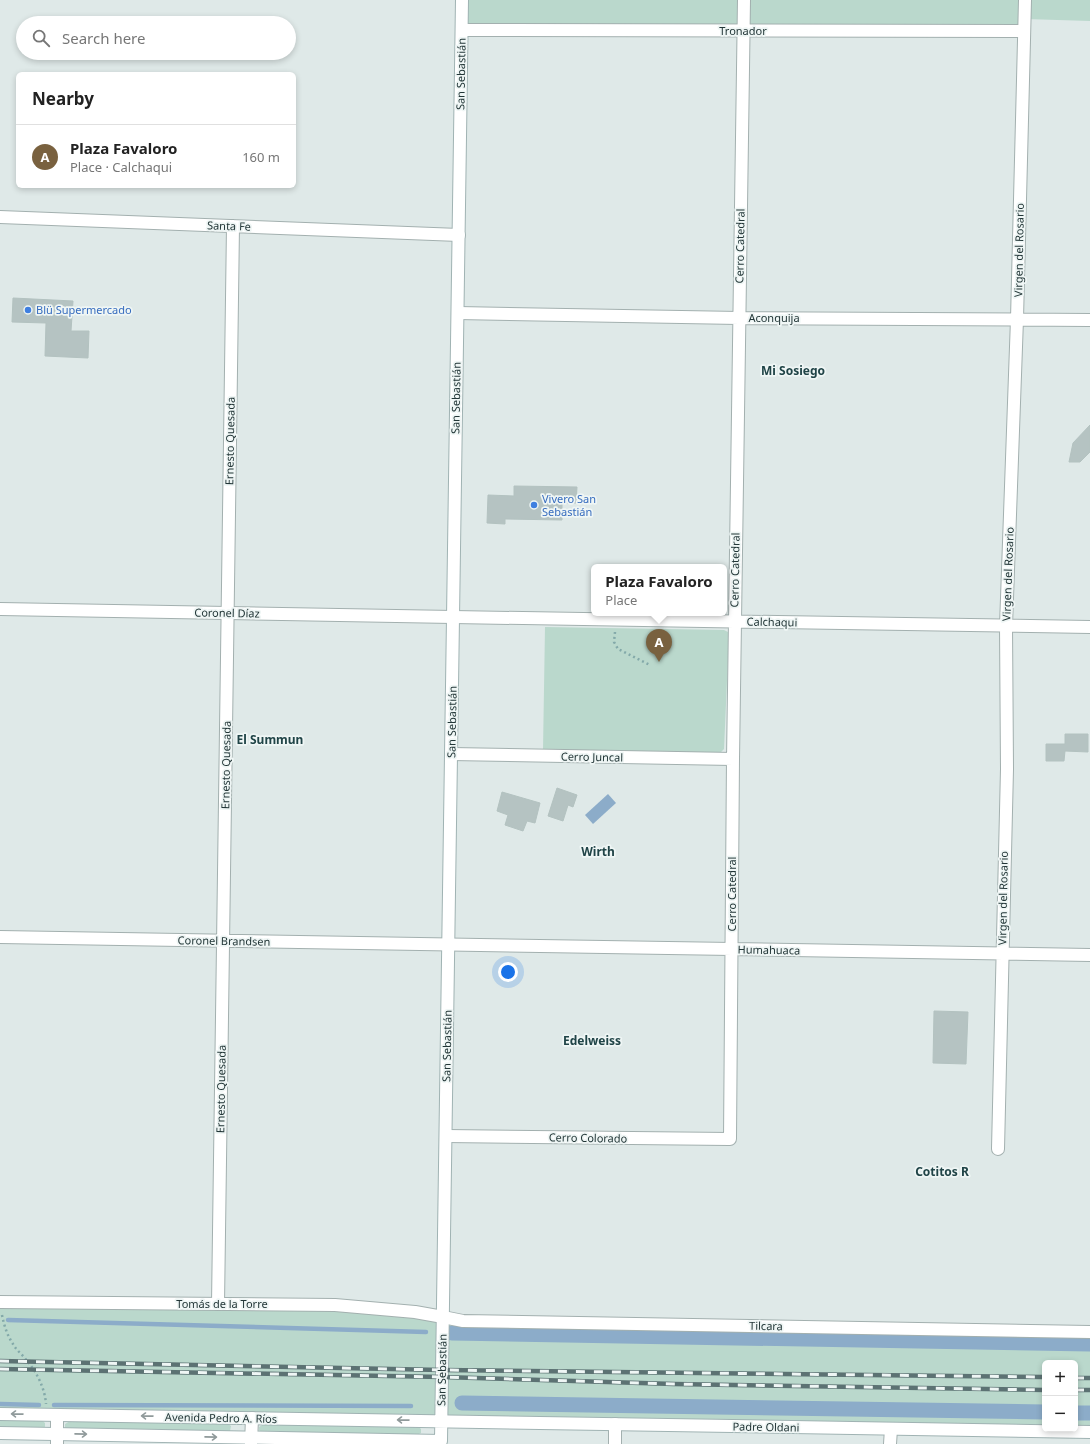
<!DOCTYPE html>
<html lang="en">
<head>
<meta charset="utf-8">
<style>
  body { margin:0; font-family:"Noto Sans",sans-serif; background:#f2f2f2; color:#222 }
  .controls { position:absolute; right:12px; bottom:12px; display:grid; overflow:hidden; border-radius:6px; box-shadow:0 2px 6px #0003 }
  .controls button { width:36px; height:36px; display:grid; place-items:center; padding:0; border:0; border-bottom:1px solid #e0e0e0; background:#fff; color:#222; font:20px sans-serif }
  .you { position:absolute; left:508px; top:972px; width:14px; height:14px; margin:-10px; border:3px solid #fff; border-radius:50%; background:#1a73e8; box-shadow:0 0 0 6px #1a73e833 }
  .badge { display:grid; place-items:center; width:26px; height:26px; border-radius:50%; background:#79613f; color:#fff; font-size:13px; font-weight:700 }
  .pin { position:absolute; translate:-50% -33px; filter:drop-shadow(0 1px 2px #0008) }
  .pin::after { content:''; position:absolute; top:21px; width:14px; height:12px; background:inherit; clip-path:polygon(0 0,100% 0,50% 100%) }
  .popup { position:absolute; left:591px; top:564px; width:136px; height:52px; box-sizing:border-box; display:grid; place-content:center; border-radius:6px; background:#fff; filter:drop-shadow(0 1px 3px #0005); font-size:13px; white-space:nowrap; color:#767676 }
  .popup b { font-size:15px; color:#222 }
  .popup::after { content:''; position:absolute; left:50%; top:100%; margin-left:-8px; border:8px solid transparent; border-top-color:#fff }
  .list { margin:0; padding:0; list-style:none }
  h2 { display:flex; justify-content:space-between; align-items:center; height:52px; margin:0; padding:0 16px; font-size:17px }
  h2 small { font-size:13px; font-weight:400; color:#767676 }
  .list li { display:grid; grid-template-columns:26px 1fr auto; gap:12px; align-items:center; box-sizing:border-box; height:64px; padding:0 16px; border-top:1px solid #e0e0e0 }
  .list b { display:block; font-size:15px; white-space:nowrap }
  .list p { margin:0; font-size:13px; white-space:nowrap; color:#767676 }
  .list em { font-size:13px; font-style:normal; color:#767676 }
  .icon { flex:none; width:22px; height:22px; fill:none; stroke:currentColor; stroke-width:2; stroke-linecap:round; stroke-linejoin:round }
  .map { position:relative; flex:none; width:1090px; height:1444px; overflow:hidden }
  .search { position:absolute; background:#fff; box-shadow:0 2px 6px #0003; left:16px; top:16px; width:280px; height:44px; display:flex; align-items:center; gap:10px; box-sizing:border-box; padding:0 14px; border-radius:22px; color:#767676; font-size:15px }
  .panel { position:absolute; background:#fff; box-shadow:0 2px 6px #0003; left:16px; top:72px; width:280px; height:116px; border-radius:6px }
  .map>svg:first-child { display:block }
</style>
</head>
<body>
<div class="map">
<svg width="1090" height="1444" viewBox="0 0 1090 1444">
  <rect width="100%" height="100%" fill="#dfe9e8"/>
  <path fill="#bad8cc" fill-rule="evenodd" d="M462 0H1090V21L1025 19 1024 31 462 30Z
    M545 627 724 630 728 632 729 635 724 749 721 752 715 754 543 750Z
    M0 1302 335 1305 463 1321 1090 1332V1432L0 1414ZM1045 1363H1075V1429H1045Z
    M0 1419 42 1420 45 1423V1427L40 1429H0Z
    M70 1421 227 1423 231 1426 230 1431 226 1433 68 1431 65 1428V1424Z
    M264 1424 418 1426 421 1429V1433L417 1435 261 1433 259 1430V1427Z"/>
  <path fill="#8cacc9" d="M608 794 616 803 593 824 585 815Z"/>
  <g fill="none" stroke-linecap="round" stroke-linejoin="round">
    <path stroke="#8cacc9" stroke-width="4.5" d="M8 1320 426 1332
      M0 1404 39 1405
      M54 1405 411 1406"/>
    <path stroke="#8cacc9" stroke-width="15" d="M452 1333 1090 1344
      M462 1403 1045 1412
      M1075 1413H1090"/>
  </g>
  <path fill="#b5c3c2" stroke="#b3c2c0" d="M13 298 73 301 71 331H89L88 358 45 356 46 323 12 322Z
    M1090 425V452L1080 462H1069L1073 443Z
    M514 486 577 487 576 503H562V520L505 519V524L487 523 488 495 514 496Z
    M1065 734H1088V752L1065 751 1064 761H1046V744H1065Z
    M557 788 577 795 573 807 568 805 563 821 548 816Z
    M502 792 540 803 535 823 527 821 523 831 505 825 508 815 497 811Z
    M934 1011 968 1012 966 1064 933 1063Z"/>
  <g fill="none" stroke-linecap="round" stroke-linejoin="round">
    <g stroke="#a3b0af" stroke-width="14">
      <path id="minor" d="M462 30 1024 31
        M0 217 459 235
        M458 313 739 318 1090 320
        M453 617 1090 627
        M451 754 733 759
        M0 937 1090 955
        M446 1136 730 1139 733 759 744 0
        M998 1149 1007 769 1006 626 1017 319 1025 0
        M218 1304 233 226
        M443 1317 463 1321 1090 1332
        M57 1444V1415
        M251 1444 252 1418
        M615 1444V1424
        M890 1444 891 1429"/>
    </g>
    <g stroke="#a3b0af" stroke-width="14">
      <path id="tertiary" d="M0 609 453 617
        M0 1302 335 1305 415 1312 443 1317"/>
    </g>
    <g stroke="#a0b3b3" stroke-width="14">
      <path id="secondary" d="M0 1414 1090 1432
        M0 1433 441 1441 462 0"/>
    </g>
    <path stroke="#83a9a9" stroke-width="2.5" stroke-dasharray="2 3" stroke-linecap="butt" d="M615 632 614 642 618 649 650 665
      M2 1315C4 1325 7 1335 13 1344 16 1350 23 1355 27 1361 37 1372 45 1389 46 1404"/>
    <use href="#minor" stroke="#fff" stroke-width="12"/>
    <use href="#tertiary" stroke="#fff" stroke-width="12"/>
    <use href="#secondary" stroke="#fff" stroke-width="12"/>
    <g stroke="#5c7273" stroke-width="4.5">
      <path id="rail" d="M0 1361 442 1370 1045 1377
        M0 1369 442 1377 674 1384 1045 1390
        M1075 1378H1090
        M1075 1390H1090"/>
    </g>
    <use href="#rail" stroke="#eff6f5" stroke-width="3" stroke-dasharray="9" stroke-linecap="butt"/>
  </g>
  <defs><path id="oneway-shaft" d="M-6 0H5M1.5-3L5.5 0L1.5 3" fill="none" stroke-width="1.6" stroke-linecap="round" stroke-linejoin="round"/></defs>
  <g stroke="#909a9b">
    <use href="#oneway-shaft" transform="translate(17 1414) rotate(-179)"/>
    <use href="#oneway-shaft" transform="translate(147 1416) rotate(-179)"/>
    <use href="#oneway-shaft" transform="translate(403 1420) rotate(-179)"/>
    <use href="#oneway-shaft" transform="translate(81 1434) rotate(1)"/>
    <use href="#oneway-shaft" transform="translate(211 1437) rotate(1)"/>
  </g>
  <g fill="#3f7fe0" stroke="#eff6f5" stroke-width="1.5">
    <circle cx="28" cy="310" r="4"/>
    <circle cx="534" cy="505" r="4"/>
  </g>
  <g text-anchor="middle" stroke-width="3.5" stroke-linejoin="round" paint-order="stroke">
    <g font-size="11" fill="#223637" stroke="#eff6f5">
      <text x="743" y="35">Tronador</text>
      <text transform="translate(461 74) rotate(-89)" y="4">San Sebastián</text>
      <text transform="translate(229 226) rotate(2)" y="4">Santa Fe</text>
      <text transform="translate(740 246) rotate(-89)" y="4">Cerro Catedral</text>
      <text transform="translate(1019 250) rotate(-89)" y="4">Virgen del Rosario</text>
      <text x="774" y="322">Aconquija</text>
      <text transform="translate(456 398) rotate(-89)" y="4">San Sebastián</text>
      <text transform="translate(230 441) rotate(-89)" y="4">Ernesto Quesada</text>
      <text transform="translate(735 570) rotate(-89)" y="4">Cerro Catedral</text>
      <text transform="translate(1008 574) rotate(-88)" y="4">Virgen del Rosario</text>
      <text transform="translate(227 613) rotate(1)" y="4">Coronel Díaz</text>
      <text transform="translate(772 622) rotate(1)" y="4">Calchaqui</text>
      <text transform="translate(452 722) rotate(-89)" y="4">San Sebastián</text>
      <text transform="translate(592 757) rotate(1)" y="4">Cerro Juncal</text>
      <text transform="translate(226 765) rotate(-89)" y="4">Ernesto Quesada</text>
      <text transform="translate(732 894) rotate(-90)" y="4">Cerro Catedral</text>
      <text transform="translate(1003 898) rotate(-89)" y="4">Virgen del Rosario</text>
      <text transform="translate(224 941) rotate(1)" y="4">Coronel Brandsen</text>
      <text transform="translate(769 950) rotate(1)" y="4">Humahuaca</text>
      <text transform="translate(447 1046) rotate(-89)" y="4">San Sebastián</text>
      <text transform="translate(221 1089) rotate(-89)" y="4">Ernesto Quesada</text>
      <text transform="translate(588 1138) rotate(1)" y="4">Cerro Colorado</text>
      <text x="222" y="1308">Tomás de la Torre</text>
      <text transform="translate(766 1326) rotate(1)" y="4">Tilcara</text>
      <text transform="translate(442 1370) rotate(-89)" y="4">San Sebastián</text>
      <text transform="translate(221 1418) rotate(1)" y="4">Avenida Pedro A. Ríos</text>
      <text transform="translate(766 1427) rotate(1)" y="4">Padre Oldani</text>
    </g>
    <g font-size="11" fill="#366cbe" stroke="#eff6f5" text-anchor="start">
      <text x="36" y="314">Blü Supermercado</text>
      <text x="542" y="503">Vivero San<tspan x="542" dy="13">Sebastián</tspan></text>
    </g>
    <g font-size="12" font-weight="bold" fill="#204447" stroke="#eff6f5">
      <text x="793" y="375">Mi Sosiego</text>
      <text x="270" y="744">El Summun</text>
      <text x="598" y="856">Wirth</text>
      <text x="592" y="1045">Edelweiss</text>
      <text x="942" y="1176">Cotitos R</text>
    </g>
  </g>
</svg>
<div class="controls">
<button>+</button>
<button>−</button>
</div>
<div class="you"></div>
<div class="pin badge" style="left:659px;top:662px">A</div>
<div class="popup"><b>Plaza Favaloro</b>Place</div>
<div class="search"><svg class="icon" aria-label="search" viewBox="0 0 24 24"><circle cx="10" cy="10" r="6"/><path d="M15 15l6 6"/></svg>Search here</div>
<section class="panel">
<h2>Nearby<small></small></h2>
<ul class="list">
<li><span class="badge">A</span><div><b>Plaza Favaloro</b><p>Place · Calchaqui</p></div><em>160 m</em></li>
</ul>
</section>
</div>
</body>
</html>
